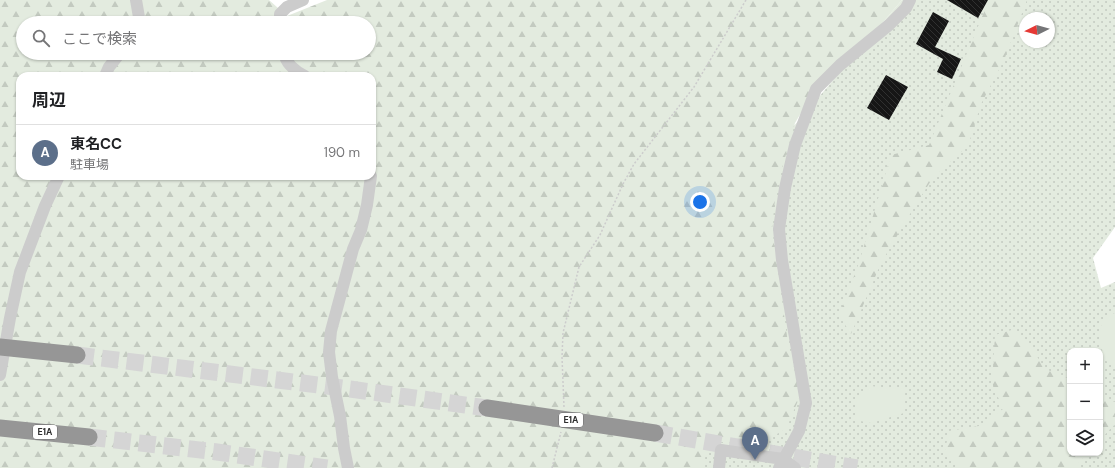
<!DOCTYPE html>
<html lang="ja">
<head>
<meta charset="utf-8">
<style>
  body { margin:0; font-family:"DM Sans","Noto Sans JP",sans-serif; background:#f6f6f6; color:#202124 }
  .controls { position:absolute; right:12px; bottom:12px; display:grid; overflow:hidden; border-radius:8px; box-shadow:0 1px 3px #0004 }
  .controls button { width:36px; height:36px; display:grid; place-items:center; padding:0; border:0; border-bottom:1px solid #e0e0e0; background:#fff; color:#202124; font:20px sans-serif }
  .compass { position:absolute; left:1019px; top:12px; width:36px; height:36px; border-radius:50%; background:#fff; box-shadow:0 1px 3px #0004; rotate:265deg }
  .you { position:absolute; left:700px; top:202px; width:14px; height:14px; margin:-10px; border:3px solid #fff; border-radius:50%; background:#1a73e8; box-shadow:0 0 0 6px #1a73e833 }
  .badge { display:grid; place-items:center; width:26px; height:26px; border-radius:50%; background:#b45309; color:#fff; font-size:13px; font-weight:700 }
  .pin { position:absolute; translate:-50% -33px; filter:drop-shadow(0 1px 2px #0008) }
  .pin::after { content:''; position:absolute; top:21px; width:14px; height:12px; background:inherit; clip-path:polygon(0 0,100% 0,50% 100%) }
  .list { margin:0; padding:0; list-style:none }
  h2 { display:flex; justify-content:space-between; align-items:center; height:52px; margin:0; padding:0 16px; font-size:17px }
  h2 small { font-size:13px; font-weight:400; color:#757577 }
  .list li { display:grid; grid-template-columns:26px 1fr auto; gap:12px; align-items:center; box-sizing:border-box; height:56px; padding:0 16px; border-top:1px solid #e0e0e0 }
  .list b { display:block; font-size:15px; white-space:nowrap }
  .list p { margin:0; font-size:13px; white-space:nowrap; color:#757577 }
  .list em { font-size:13px; font-style:normal; color:#757577 }
  .icon { flex:none; width:22px; height:22px; fill:none; stroke:currentColor; stroke-width:2; stroke-linecap:round; stroke-linejoin:round }
  .map { position:relative; flex:none; width:1115px; height:468px; overflow:hidden }
  .search { position:absolute; background:#fff; box-shadow:0 1px 3px #0004; left:16px; top:16px; width:360px; height:44px; display:flex; align-items:center; gap:10px; box-sizing:border-box; padding:0 14px; border-radius:22px; color:#757577; font-size:15px }
  .panel { position:absolute; background:#fff; box-shadow:0 1px 3px #0004; left:16px; top:72px; width:360px; height:108px; border-radius:12px }
  .map>svg:first-child { display:block }
</style>
</head>
<body>
<div class="map">
<svg width="1115" height="468" viewBox="0 0 1115 468">
  <defs>
    <pattern id="grass-dots" width="8" height="8" patternUnits="userSpaceOnUse"><rect width="8" height="8" fill="#e3ebdf"/><path d="M2 2h.1M6 6h.1" fill="none" stroke="#c3cac0" stroke-width="1.8" stroke-linecap="round"/></pattern>
    <pattern id="forest-firs" width="22" height="20" patternUnits="userSpaceOnUse"><rect width="22" height="20" fill="#e3ebdf"/><path d="M5 1l3.5 6h-7zM16 11l3.5 6h-7z" fill="#c3cac0"/></pattern>
    <pattern id="building-back-hatch" width="6" height="6" patternUnits="userSpaceOnUse"><rect width="6" height="6" fill="#161616"/><path d="M-1 5l2 2M0 0l6 6M5-1l2 2" fill="none" stroke="#303030"/></pattern>
  </defs>
  <rect width="100%" height="100%" fill="#fff"/>
  <path fill="url(#grass-dots)" fill-rule="evenodd" d="M902 0H1115V227L1093 258 1101 288 1115 282V468H647L787 134ZM1025 18H1049V42H1025ZM1070 351H1100V453H1070Z"/>
  <path fill="url(#forest-firs)" fill-rule="evenodd" d="M0 0H269L287 16 327 0H902L872 35 820 81 795 123 776 189 772 229 787 336 800 396 786 429 757 445 710 441 702 468H0ZM23 23H369V53H23ZM20 76H372V176H20Z
    M989 0H1027L1004 60 981 104 968 146 934 176 913 209 881 263 851 334 839 315 859 263 891 155 929 145Z
    M1015 329 1031 347 1045 369 1070 379V453H1088L1075 467 961 468 944 455 949 431 979 426 1003 409 992 383 995 335Z
    M1100 397 1115 402V425L1113 426 1100 440Z"/>
  <path fill="#e3ebdf" d="M1115 313V364L1107 362C1098 341 1097 338 1104 316Z
    M869 386 904 389V413L871 423 855 420 857 397Z"/>
  <path fill="url(#building-back-hatch)" d="M947 0H988L978 18Z
    M933 12 949 21 935 47 961 59 952 79 937 72 943 59 916 44Z
    M886 75 908 87 889 120 867 108Z"/>
  <g fill="none" stroke-linecap="round" stroke-linejoin="round">
    <path stroke="#d5d5d5" stroke-width="17" stroke-dasharray="17 8" stroke-linecap="butt" d="M77 355 350 389 487 408
      M655 433 743 448
      M89 437 217 452 327 468
      M769 453 857 468"/>
    <path stroke="#ccc" stroke-width="1.5" stroke-dasharray="2 2" stroke-linecap="butt" d="M564 407 562 357 563 333 579 267 600 235 623 184 634 164 694 87 746 0
      M552 468 561 432"/>
    <path stroke="#ccc" stroke-width="12" d="M136 0 140 23
      M280 23V14L287 7 303 0
      M284 53C286 64 295 71 305 76
      M105 76 109 67 120 53
      M0 375 10 318 20 272 45 206 59 176
      M348 468 344 448 340 416 332 377 329 352 331 331 353 249 361 230 367 205 371 176
      M719 468 721 450 783 459 795 468
      M779 468 799 431 806 403 782 260 779 229 785 188 795 145 816 89 840 65 889 25 906 8 910 0"/>
    <path stroke="#969696" stroke-width="17" d="M0 347 77 355
      M487 408 655 433
      M0 428 89 437"/>
  </g>
  <g text-anchor="middle" stroke-width="4" stroke-linejoin="round" paint-order="stroke">
    <g fill="#fff" stroke="#6d6d6d" stroke-width="1">
      <rect x="559" y="413" width="24" height="14" rx="3"/>
      <rect x="33" y="425" width="24" height="14" rx="3"/>
    </g>
    <g font-size="9" font-weight="bold" fill="#2f2f2f">
      <text x="571" y="423">E1A</text>
      <text x="45" y="435">E1A</text>
    </g>
  </g>
</svg>
<div class="controls">
<button>+</button>
<button>−</button>
<button><svg class="icon" aria-label="layers" viewBox="0 0 24 24"><path d="M12 4l9 5-9 5-9-5zM3 14l9 5 9-5"/></svg></button>
</div>
<svg class="compass" viewBox="-18 -18 36 36"><path d="M0-13l5 13h-10z" fill="#e53935"/><path d="M0 13l5-13h-10z" fill="#757577"/></svg>
<div class="you"></div>
<div class="pin badge" style="left:755px;top:460px;background:#5c6f8a">A</div>
<div class="search"><svg class="icon" aria-label="search" viewBox="0 0 24 24"><circle cx="10" cy="10" r="6"/><path d="M15 15l6 6"/></svg>ここで検索</div>
<section class="panel">
<h2>周辺<small></small></h2>
<ul class="list">
<li><span class="badge" style="background:#5c6f8a">A</span><div><b>東名CC</b><p>駐車場</p></div><em>190 m</em></li>
</ul>
</section>
</div>
</body>
</html>
